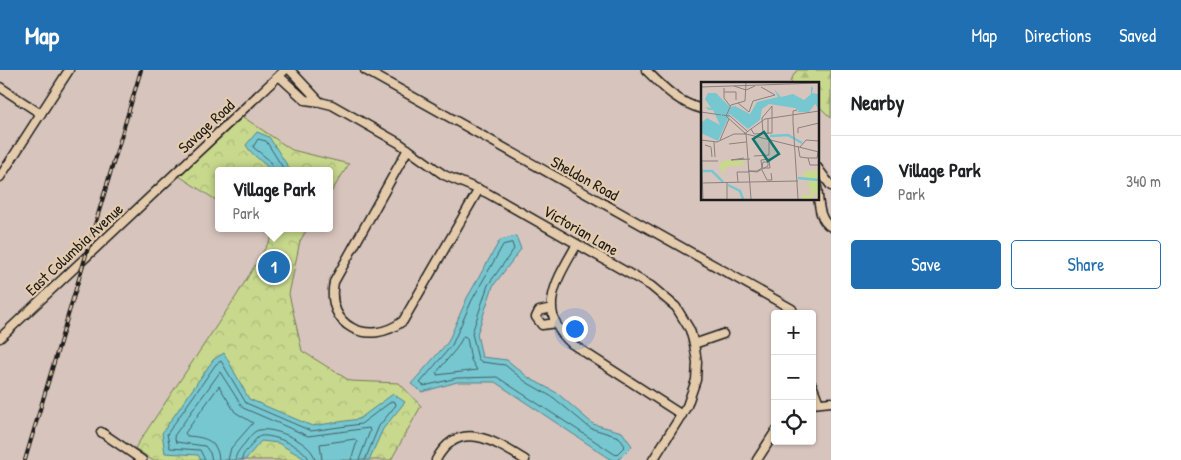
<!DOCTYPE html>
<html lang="en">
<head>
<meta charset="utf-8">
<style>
  body { margin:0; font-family:"Patrick Hand",sans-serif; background:#f6f6f6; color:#202124 }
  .controls { position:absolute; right:15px; bottom:15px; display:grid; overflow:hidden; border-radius:5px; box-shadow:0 1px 4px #0004 }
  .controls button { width:45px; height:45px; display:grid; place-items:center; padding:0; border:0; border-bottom:1px solid #e0e0e0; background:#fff; color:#202124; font:25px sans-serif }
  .you { position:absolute; left:574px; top:258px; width:18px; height:18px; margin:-12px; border:4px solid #fff; border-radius:50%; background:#1a73e8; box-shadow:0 0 0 8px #1a73e833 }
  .badge { display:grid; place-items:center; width:32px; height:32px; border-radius:50%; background:#1f6fb2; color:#fff; font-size:16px; font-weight:700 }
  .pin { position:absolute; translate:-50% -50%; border:2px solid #fff; box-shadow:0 1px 5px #0006 }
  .popup { position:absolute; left:215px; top:97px; width:118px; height:65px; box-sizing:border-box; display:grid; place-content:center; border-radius:5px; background:#fff; filter:drop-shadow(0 1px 4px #0005); font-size:16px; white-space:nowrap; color:#757577 }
  .popup b { font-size:19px; color:#202124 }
  .popup::after { content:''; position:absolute; left:50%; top:100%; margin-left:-10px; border:10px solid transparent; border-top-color:#fff }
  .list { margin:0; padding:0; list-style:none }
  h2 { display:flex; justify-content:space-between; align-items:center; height:65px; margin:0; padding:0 20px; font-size:21px }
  h2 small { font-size:16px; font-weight:400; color:#757577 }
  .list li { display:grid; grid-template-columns:32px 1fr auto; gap:15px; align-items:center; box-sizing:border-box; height:90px; padding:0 20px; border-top:1px solid #e0e0e0 }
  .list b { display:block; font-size:19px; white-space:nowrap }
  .list p { margin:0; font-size:16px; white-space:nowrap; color:#757577 }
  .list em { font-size:16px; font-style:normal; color:#757577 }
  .actions { display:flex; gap:10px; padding:15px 20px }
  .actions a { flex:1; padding:11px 0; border:1px solid #1f6fb2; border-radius:5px; text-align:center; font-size:18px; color:#1f6fb2 }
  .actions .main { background:#1f6fb2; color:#fff }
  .icon { flex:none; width:28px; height:28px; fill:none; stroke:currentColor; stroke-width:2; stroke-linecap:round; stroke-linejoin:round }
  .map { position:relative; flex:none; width:831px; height:390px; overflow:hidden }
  header { display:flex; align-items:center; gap:30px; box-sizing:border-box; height:70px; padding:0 25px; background:#1f6fb2; color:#fff }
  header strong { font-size:24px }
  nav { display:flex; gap:28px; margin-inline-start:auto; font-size:18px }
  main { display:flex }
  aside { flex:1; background:#fff }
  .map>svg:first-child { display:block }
</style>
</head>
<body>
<header>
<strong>Map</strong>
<nav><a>Map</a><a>Directions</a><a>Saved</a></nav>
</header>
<main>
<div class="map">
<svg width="831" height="390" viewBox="0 0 831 390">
  <defs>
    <pattern id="forest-firs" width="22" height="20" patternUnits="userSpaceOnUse" patternTransform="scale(1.25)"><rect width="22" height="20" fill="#c8d98d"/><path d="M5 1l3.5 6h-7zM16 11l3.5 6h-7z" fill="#abba79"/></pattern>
    <pattern id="park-crowns" width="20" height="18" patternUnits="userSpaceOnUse" patternTransform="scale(1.25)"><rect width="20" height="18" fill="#c8d98d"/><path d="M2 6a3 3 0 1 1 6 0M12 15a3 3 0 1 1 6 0" fill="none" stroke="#abba79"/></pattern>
  </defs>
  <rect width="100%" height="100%" fill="#d7c4bd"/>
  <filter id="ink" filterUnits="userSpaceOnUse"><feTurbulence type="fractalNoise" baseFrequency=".02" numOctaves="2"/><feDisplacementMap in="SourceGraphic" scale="10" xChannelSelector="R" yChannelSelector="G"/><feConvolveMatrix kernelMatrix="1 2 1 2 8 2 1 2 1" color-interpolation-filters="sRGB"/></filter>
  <g filter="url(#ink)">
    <path fill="url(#forest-firs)" stroke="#727a54" d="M797 0H831V48L817 34V14H793L790 11Z"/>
    <path fill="url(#park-crowns)" stroke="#727a54" d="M243 47 292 80 349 94 329 125V101H219V132L179 106Z
      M259 158H308L300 171 289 224 302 281 350 311 399 313 421 336 391 390H152L135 378 237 225 272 167Z"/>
    <path fill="#77c7d1" stroke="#538389" d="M257 62 269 67 291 101H271C263 91 252 86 246 75Z
      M516 166 521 179 493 216 477 264 482 287 507 290 529 308 557 323 593 354 622 362 632 376 618 390H612L495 312H457L422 322 411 314 448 272 467 228 500 170Z
      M224 283 249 329 312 356 359 349 393 324 405 332 383 359 369 390H307L278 373 261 371 245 390H201L198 385 165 383 162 363 213 290Z"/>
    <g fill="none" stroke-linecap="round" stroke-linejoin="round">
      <path stroke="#406064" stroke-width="1" d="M274 101 269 90 253 77 258 69 266 71 285 101
        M512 173 514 179 488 215 472 263 478 289 482 292 505 295 526 312 554 328 590 358 619 367 625 376 616 385 497 307 457 308 424 316 420 313 452 275 472 230 503 175Z
        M464 266 467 268 471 290 477 300 437 305V302L456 279Z
        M205 390 200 380 170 378 167 364 216 294 221 291 246 333 311 361 361 354 392 331 395 332 396 335 379 356 365 390
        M212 390 210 383 205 376 176 372 174 366 220 302 243 338 308 366 369 358 370 361 359 390
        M219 390C218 370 204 367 187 366L185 363 219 316 235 342 253 353 231 378 228 390
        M235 390C236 383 240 379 245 373 249 368 253 361 259 360 275 357 314 373 315 390
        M242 390C242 384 246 381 250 377 253 373 256 367 261 366 273 364 307 378 309 390
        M322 390 320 374 355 369 357 372 351 390"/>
      <g stroke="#1c1c1c" stroke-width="11">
        <path id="minor" d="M365 0 792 239
          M646 0C664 18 677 32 702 39
          M279 6 305 30 320 32 290 0
          M0 17 41 44
          M320 32 332 35 399 73 444 105 487 123 651 216 676 237 690 260 694 274 697 292 696 310 687 336 653 390
          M408 79 334 212C325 257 369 277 403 251L479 119
          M817 97 831 116
          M0 107 69 0
          M817 117C819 131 818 150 831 157
          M577 174C558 208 534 241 572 274L682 345
          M552 238 539 241 536 247 542 255 556 253
          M0 268 285 0
          M694 274 723 264
          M812 315 819 333
          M812 334 831 332
          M101 362 142 390
          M436 390C459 347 496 372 525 390
          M757 390 775 362"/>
      </g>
      <use href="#minor" stroke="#e4cbac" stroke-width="8"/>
      <g stroke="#1c1c1c" stroke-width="4">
        <path id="rail" d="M25 390 141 0"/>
      </g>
      <use href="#rail" stroke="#e4cbac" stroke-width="2" stroke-dasharray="5.5" stroke-linecap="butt"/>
    </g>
  </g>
  <g text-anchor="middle" stroke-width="4.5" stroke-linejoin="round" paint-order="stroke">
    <g font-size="16" fill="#1c1c1c" stroke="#e4cbac">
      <text transform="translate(206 56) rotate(-43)" y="6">Savage Road</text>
      <text transform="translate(585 108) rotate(29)" y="6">Sheldon Road</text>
      <text transform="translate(581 160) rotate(30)" y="6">Victorian Lane</text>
      <text transform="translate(74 179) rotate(-43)" y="6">East Columbia Avenue</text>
    </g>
  </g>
  <g transform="translate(701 12)">
    <rect width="118" height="118" fill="#d7c4bd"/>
    <path d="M24 78 43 79V83L25 85 22 92 18 83ZM117 88V117L115 110 110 117H101V110L103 114 109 113V104L103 103 108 101V97L103 96 102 90Z" fill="#c8d98d"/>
    <path d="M110 4 112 6 111 11 117 12V26L114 22 108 30H95L98 29 94 26 68 22 61 27 59 38 47 47 29 32 17 59 0 51V41L6 36 19 43 12 28H8L4 25 10 26 4 17 7 11H15L29 25 34 24 49 32 56 20 77 15 73 7 80 15 92 12 103 18 110 12Z" fill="#77c7d1"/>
    <path fill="none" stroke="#77c7d1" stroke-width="2.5" d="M69 54 87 53 101 61M1 89H11L22 100M97 96 118 98M27 103 39 109 42 117"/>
    <path fill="none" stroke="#8c817d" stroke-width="1" d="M45 0 44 19 30 23 25 34 45 52M33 4 45 8 54 4M0 5 118 1M23 6V16L29 24M23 10H35V18M37 21 48 30 52 19 74 13 60 5M96 28 92 29V40L97 117M0 30 20 33M21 33 29 34 46 49M67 36V52M50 47 53 52 71 51V24M45 51 50 117M97 51V46L118 41M43 52 64 37 118 29M45 52 118 70M62 52 61 36 71 24M0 58 16 60 33 52H45M19 58 28 37M0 59 2 117M13 60 14 75M28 62 45 60M4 63 10 65 11 75M97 64 99 75 107 76 109 83H118M99 65 105 58 118 59M53 74 68 73V59M43 76 30 78 49 77M107 76H116L117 70M68 77 69 86H61L60 78 69 77V78M1 79H17M61 88 66 98H71L70 91M47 89H56L61 86 62 80H67V84L56 90 47 89M26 100V117M37 100 36 90H48M0 101 97 99"/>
    <path fill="#0f766e" fill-opacity="0.15" stroke="#0f766e" stroke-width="2.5" d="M63 50 78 72 67 79 52 57Z"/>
    <rect width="118" height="118" fill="none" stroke="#1c1c1c" stroke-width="2.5"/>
  </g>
</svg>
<div class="controls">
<button>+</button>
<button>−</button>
<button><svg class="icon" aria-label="locate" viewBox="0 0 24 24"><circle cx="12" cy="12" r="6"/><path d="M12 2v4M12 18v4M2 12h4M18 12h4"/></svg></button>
</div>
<div class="you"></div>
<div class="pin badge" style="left:274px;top:197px">1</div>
<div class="popup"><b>Village Park</b>Park</div>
</div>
<aside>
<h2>Nearby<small></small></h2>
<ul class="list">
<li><span class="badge">1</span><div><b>Village Park</b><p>Park</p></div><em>340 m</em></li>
</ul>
<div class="actions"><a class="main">Save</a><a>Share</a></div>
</aside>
</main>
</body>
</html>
